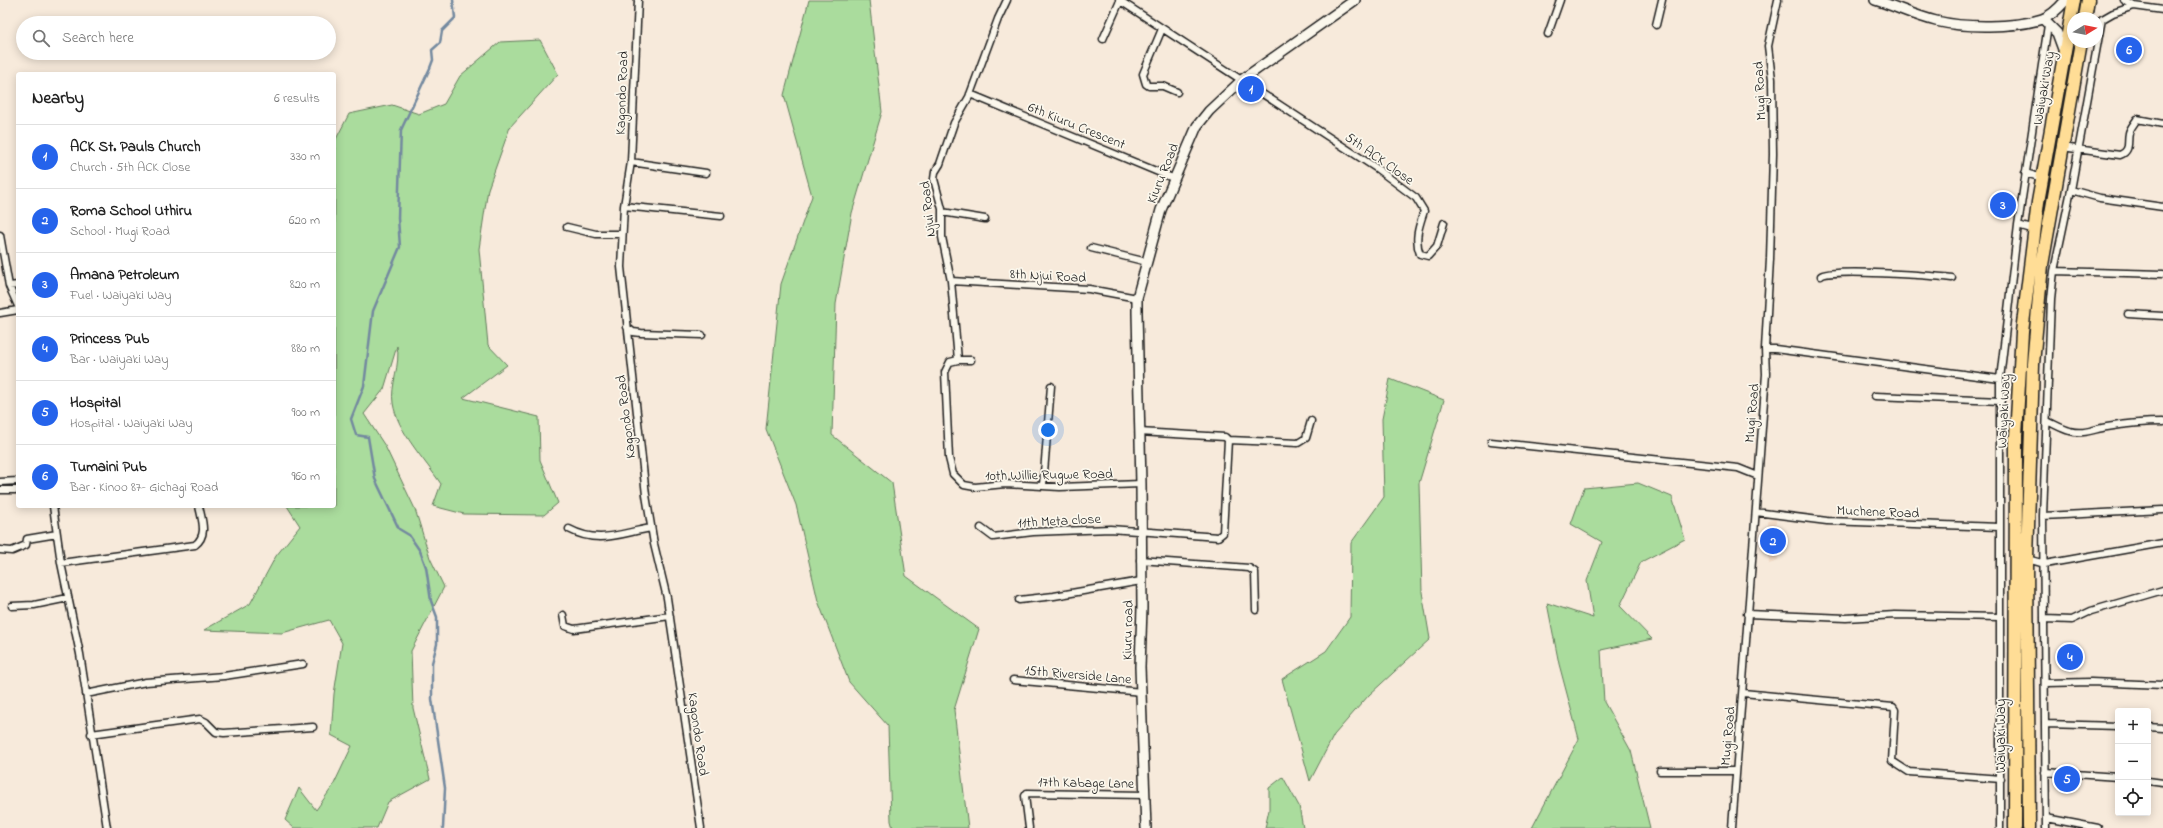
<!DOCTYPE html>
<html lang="en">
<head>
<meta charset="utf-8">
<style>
  body { margin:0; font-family:"Indie Flower",sans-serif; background:#f2f2f2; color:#222 }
  .controls { position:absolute; right:12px; bottom:12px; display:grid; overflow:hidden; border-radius:4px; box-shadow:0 2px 10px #0003 }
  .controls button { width:36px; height:36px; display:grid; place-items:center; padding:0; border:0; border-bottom:1px solid #e0e0e0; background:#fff; color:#222; font:20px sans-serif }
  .compass { position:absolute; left:2067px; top:12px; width:36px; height:36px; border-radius:50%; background:#fff; box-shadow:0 2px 10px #0003; rotate:80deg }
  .you { position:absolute; left:1048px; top:430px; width:14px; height:14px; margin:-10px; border:3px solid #fff; border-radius:50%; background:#1a73e8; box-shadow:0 0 0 6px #1a73e833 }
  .badge { display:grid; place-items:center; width:26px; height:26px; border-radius:50%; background:#2563eb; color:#fff; font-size:13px; font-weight:700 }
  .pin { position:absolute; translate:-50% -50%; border:2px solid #fff; box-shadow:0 1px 4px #0006 }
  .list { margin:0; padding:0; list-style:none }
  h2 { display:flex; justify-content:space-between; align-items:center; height:52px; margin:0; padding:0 16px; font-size:17px }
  h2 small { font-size:13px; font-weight:400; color:#767676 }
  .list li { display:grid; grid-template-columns:26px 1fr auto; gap:12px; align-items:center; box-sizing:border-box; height:64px; padding:0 16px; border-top:1px solid #e0e0e0 }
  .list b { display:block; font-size:15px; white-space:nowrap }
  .list p { margin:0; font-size:13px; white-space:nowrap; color:#767676 }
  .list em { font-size:13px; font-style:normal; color:#767676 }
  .icon { flex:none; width:22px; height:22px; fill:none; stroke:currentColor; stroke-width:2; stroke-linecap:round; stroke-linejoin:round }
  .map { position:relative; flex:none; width:2163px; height:828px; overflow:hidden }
  .search { position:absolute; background:#fff; box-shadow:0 2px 10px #0003; left:16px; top:16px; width:320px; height:44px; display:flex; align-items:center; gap:10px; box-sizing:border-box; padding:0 14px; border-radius:22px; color:#767676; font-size:15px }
  .panel { position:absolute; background:#fff; box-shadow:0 2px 10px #0003; left:16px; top:72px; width:320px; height:436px; border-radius:4px }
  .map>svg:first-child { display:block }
</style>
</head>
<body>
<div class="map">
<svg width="2163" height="828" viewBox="0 0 2163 828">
  <rect width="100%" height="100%" fill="#f7eadb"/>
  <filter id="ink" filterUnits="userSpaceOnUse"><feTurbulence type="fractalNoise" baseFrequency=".025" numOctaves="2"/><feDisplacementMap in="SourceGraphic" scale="8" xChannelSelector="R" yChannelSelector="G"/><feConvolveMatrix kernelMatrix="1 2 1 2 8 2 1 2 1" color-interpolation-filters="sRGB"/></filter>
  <g filter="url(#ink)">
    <path fill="#f2dbc7" d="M1776 518 1778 561 1769 564 1768 521Z"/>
    <path fill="#aadc9d" stroke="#637c5c" d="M809 0H869L882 112 852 213 836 304 832 435 892 483 906 576 979 629 954 710 968 828H893L891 821 888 726 849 682 818 601 796 505 766 429 781 284 812 196 784 95Z
      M540 40 558 74 510 127 488 189 479 249 488 345 507 365 463 398 539 417 540 460 558 503 544 515 464 514 433 506 441 484C425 460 397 431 393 403 390 386 401 364 397 346L384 389 364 414 385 446 415 509 430 558 444 587 411 651 413 708 430 779 388 802 377 828H294L285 820 299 788 316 810 333 786 352 746 331 735 334 694 342 643 329 620 282 633 204 630 250 604 276 556 300 526 287 506H334L335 141 349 114 392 105 419 114 444 104 460 76 500 42Z
      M1390 379 1444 400 1419 483 1422 592 1430 639 1369 695 1334 735 1310 781 1282 679 1326 651 1350 617 1351 543 1384 497 1382 419Z
      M1638 483 1672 497 1685 539 1641 562 1620 606 1652 639 1601 650 1604 702 1631 751 1650 828H1532L1579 739 1559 664 1547 603 1593 618 1587 581 1602 542 1571 524 1584 488Z
      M1283 777 1299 806 1303 828H1265L1269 810V788Z"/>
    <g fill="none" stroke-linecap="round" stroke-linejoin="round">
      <path stroke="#73899f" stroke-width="2.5" d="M443 828 445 788 432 699V663L437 644V617L431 601 426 567 420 551 409 535 399 529 375 479 368 437 356 435 351 419 364 386 373 311 400 247 398 218 401 130 430 68 433 60 432 50 440 43 442 31 455 18 453 0"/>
      <g stroke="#1c1c1c" stroke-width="9">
        <path id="street" d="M638 0 631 162 624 206 621 267 646 495 654 544 667 598 701 828
          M1007 0 998 19 969 97 954 123 940 164 935 172 934 179 942 209V237L951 281 1089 289 1137 298
          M1119 0 1376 168 1416 198 1424 211C1419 226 1414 239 1420 254L1428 256 1437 246 1444 223
          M2124 0 2134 6 2163 10
          M2099 21 2113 13 2134 6
          M1656 25 1662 0
          M1162 29 1143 74 1146 84 1149 86H1163L1177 92
          M1548 34 1560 0
          M1103 39 1120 1
          M970 94 1175 179
          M2062 147 2120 155C2131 151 2127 142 2129 133 2130 128 2135 123 2137 119L2163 124
          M631 162 706 173
          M2025 173 2043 178
          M2071 190 2100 198 2163 207
          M624 206 721 216
          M942 212 985 219
          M2018 225 2035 230
          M567 227 596 234H622
          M0 235 9 286 18 306
          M1091 248 1147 262
          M2054 271 2163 274
          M1821 276C1828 268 1935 276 1952 278
          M951 281 958 360H971
          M9 286 18 285
          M0 313 18 310
          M2128 314 2163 316
          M627 327 633 332 641 333 702 335
          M1765 349H1775L2000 379
          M958 360 950 362 945 372 949 458 953 474 964 485 975 487 1005 484 1060 487 1141 484
          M1875 396 2001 401
          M2047 421C2054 424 2062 429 2070 431 2083 435 2094 429 2107 427 2125 424 2144 422 2163 422
          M1228 440 1298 443 1306 438 1311 421
          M1491 442 1738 468 1758 476
          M0 482 18 481
          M1043 485 1051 386
          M0 490H18
          M53 506 61 563 80 654 107 828
          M1756 512 1827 521 2000 527
          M2043 516 2163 510
          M981 528 993 537 1033 532 1110 529 1218 537 1223 533 1228 440 1225 437 1139 432
          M569 529C599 545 620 533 651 528
          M0 550 12 551 26 545 27 539 57 534
          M2027 559 2045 564 2163 543
          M1140 560 1249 568 1255 572 1256 610
          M61 563 195 545C208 535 202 521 199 506
          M1019 600 1054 596 1141 581
          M12 606 34 605 68 598
          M1747 614 1846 618 1895 615 2000 617
          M563 615 565 626 574 629 670 616
          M2045 619 2072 620 2091 611 2163 590
          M1013 680 1142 692
          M2046 683 2091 682 2163 685
          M1743 693 1893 707 1895 710 1892 761 1909 772 2001 779
          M86 694 146 682 224 676 303 664
          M2045 724 2118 726
          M2148 727 2163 728
          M91 734 200 719 206 722 216 732 224 733 313 727
          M1660 771H1735
          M2045 772 2118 777
          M2148 781 2163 783
          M2046 818 2098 828
          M1029 828 1025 796 1027 793 1145 795
          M1732 828 1766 374 1765 349 1770 259 1773 154 1772 79 1768 46 1778 0
          M2000 828V379L2018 225 2048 25
          M2046 828 2043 516 2051 299 2054 271 2071 190 2102 19"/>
      </g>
      <g stroke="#1c1c1c" stroke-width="12">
        <path id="secondary" d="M1875 0C1895 6 1915 16 1936 21 1965 28 2014 28 2042 19 2052 16 2060 7 2066 0
          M2043 19 2057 33 2064 52
          M1146 828 1140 667 1142 608 1141 484 1137 313V298L1161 210 1197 126 1209 111 1243 79 1355 0"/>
      </g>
      <g stroke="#1c1c1c" stroke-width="15">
        <path id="highway" d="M2085 18 2088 0
          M2015 828 2016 436 2022 332 2038 202 2074 0
          M2029 828 2027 559 2033 364 2042 265 2081 42"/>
      </g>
      <use href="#street" stroke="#fbf7ec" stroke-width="6"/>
      <use href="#secondary" stroke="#fbf7ec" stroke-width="9"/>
      <use href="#highway" stroke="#ffdd96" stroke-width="12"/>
    </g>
  </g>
  <g text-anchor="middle" stroke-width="3.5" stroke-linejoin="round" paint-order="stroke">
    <g font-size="14" fill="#1c1c1c" stroke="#fbf7ec">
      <text transform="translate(2043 88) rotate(-80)" y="5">Waiyaki Way</text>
      <text transform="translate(1759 91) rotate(-93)" y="5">Mugi Road</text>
      <text transform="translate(621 93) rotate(-88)" y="5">Kagondo Road</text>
      <text transform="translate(1077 125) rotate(22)" y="5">6th Kiuru Crescent</text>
      <text transform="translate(1380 158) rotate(35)" y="5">5th ACK Close</text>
      <text transform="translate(1162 173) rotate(-68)" y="5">Kiuru Road</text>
      <text transform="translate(927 209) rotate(-96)" y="5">Njui Road</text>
      <text transform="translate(1048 275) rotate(3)" y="5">8th Njui Road</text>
      <text transform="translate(2003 411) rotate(-87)" y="5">Waiyaki Way</text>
      <text transform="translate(1751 413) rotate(-85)" y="5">Mugi Road</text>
      <text transform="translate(625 417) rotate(-97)" y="5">Kagondo Road</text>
      <text transform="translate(1049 474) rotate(-1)" y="5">10th Willie Rugwe Road</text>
      <text transform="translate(1878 511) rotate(2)" y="5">Muchene Road</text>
      <text transform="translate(1059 520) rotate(-3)" y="5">11th Meta close</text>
      <text transform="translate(1127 630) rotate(-89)" y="5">Kiuru road</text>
      <text transform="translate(1078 674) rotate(5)" y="5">15th Riverside Lane</text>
      <text transform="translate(699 734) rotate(82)" y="5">Kagondo Road</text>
      <text transform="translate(1727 736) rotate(-85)" y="5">Mugi Road</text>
      <text transform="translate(2000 736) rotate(-90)" y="5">Waiyaki Way</text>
      <text transform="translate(1086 782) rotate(1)" y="5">17th Kabage Lane</text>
    </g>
  </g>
</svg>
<div class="controls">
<button>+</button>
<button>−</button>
<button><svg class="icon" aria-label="locate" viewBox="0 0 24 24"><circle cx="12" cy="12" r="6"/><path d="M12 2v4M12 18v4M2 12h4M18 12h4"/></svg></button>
</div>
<svg class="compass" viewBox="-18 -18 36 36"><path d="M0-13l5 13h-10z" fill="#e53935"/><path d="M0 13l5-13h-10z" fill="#767676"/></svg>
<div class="you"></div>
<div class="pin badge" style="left:1251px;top:89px">1</div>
<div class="pin badge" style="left:1773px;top:541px">2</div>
<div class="pin badge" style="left:2003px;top:205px">3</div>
<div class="pin badge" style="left:2070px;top:657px">4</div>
<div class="pin badge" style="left:2067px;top:779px">5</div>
<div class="pin badge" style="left:2129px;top:50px">6</div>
<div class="search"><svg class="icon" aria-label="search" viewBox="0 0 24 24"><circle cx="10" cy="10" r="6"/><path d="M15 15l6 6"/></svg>Search here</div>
<section class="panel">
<h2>Nearby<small>6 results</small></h2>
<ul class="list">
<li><span class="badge">1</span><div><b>ACK St. Pauls Church</b><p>Church · 5th ACK Close</p></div><em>330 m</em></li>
<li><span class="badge">2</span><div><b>Roma School Uthiru</b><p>School · Mugi Road</p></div><em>620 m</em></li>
<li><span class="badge">3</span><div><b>Amana Petroleum</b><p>Fuel · Waiyaki Way</p></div><em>820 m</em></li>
<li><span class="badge">4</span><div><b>Princess Pub</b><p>Bar · Waiyaki Way</p></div><em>880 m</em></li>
<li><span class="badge">5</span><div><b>Hospital</b><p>Hospital · Waiyaki Way</p></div><em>900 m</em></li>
<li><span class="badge">6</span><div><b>Tumaini Pub</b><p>Bar · Kinoo 87- Gichagi Road</p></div><em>960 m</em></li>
</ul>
</section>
</div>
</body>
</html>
